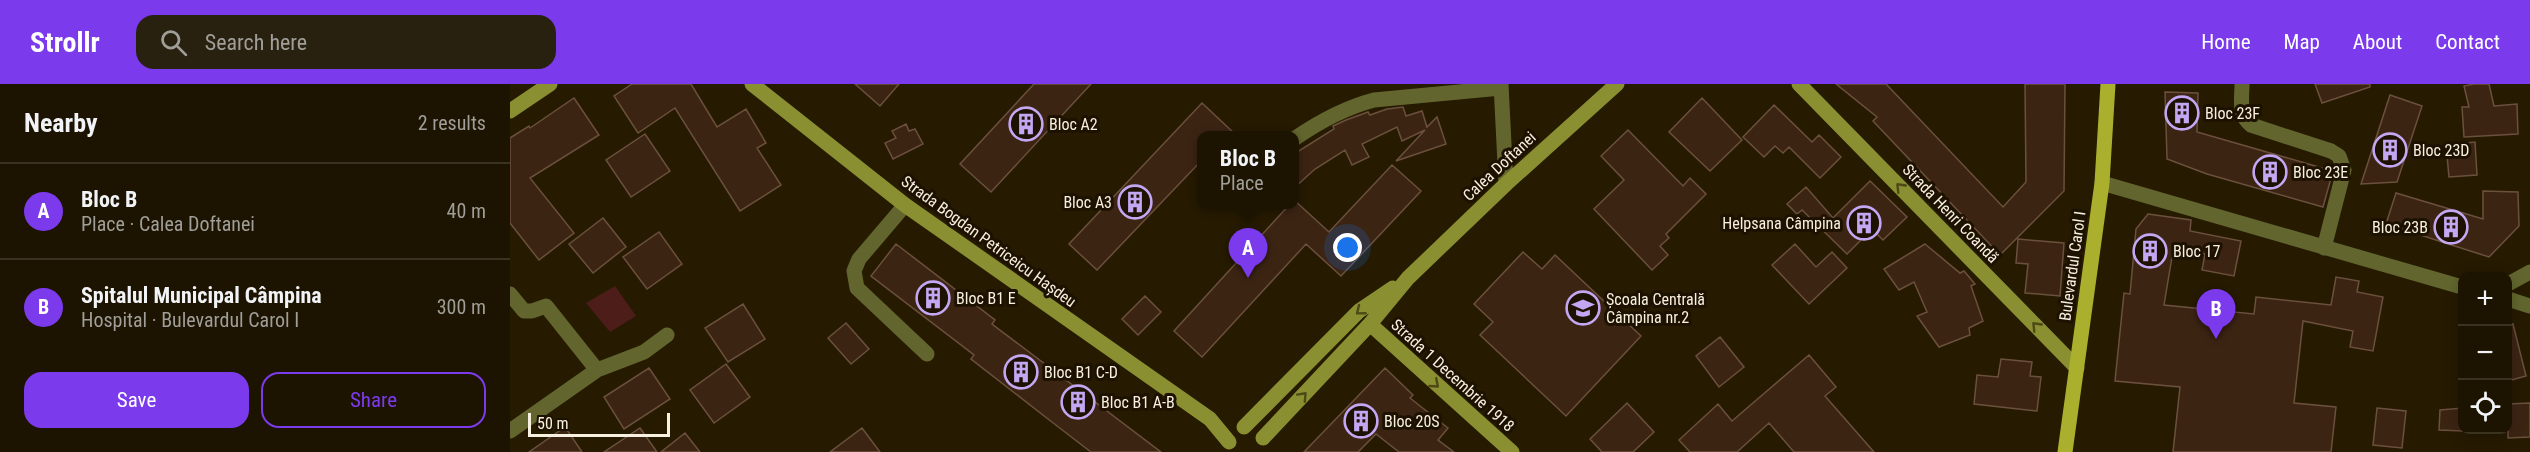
<!DOCTYPE html>
<html lang="en">
<head>
<meta charset="utf-8">
<style>
  body { margin:0; font-family:"Roboto Condensed",sans-serif; background:#29210f; color:#f1f3f6 }
  .controls { position:absolute; right:18px; bottom:18px; display:grid; overflow:hidden; border-radius:12px; box-shadow:0 3px 15px #0003 }
  .controls button { width:54px; height:54px; display:grid; place-items:center; padding:0; border:0; border-bottom:2px solid #3a3322; background:#1c1400; color:#f1f3f6; font:30px sans-serif }
  .scale { position:absolute; left:18px; bottom:15px; width:142px; box-sizing:border-box; padding-left:6px; border:3px solid #f8f0e0; border-top:0; font-size:16px; line-height:21px; white-space:nowrap; color:#f8f0e0; -webkit-text-stroke:4px #1d1100; paint-order:stroke }
  .you { position:absolute; left:838px; top:164px; width:21px; height:21px; margin:-15px; border:4px solid #fff; border-radius:50%; background:#1a73e8; box-shadow:0 0 0 9px #1a73e833 }
  .badge { display:grid; place-items:center; width:39px; height:39px; border-radius:50%; background:#7c3aed; color:#fff; font-size:20px; font-weight:700 }
  .pin { position:absolute; translate:-50% -50px; filter:drop-shadow(0 2px 3px #0008) }
  .pin::after { content:''; position:absolute; top:32px; width:21px; height:18px; background:inherit; clip-path:polygon(0 0,100% 0,50% 100%) }
  .popup { position:absolute; left:687px; top:47px; width:102px; height:78px; box-sizing:border-box; display:grid; place-content:center; border-radius:12px; background:#1c1400; filter:drop-shadow(0 2px 4px #0005); font-size:20px; white-space:nowrap; color:#a09e99 }
  .popup b { font-size:22px; color:#f1f3f6 }
  .popup::after { content:''; position:absolute; left:50%; top:100%; margin-left:-12px; border:12px solid transparent; border-top-color:#1c1400 }
  .list { margin:0; padding:0; list-style:none }
  h2 { display:flex; justify-content:space-between; align-items:center; height:78px; margin:0; padding:0 24px; font-size:26px }
  h2 small { font-size:20px; font-weight:400; color:#a09e99 }
  .list li { display:grid; grid-template-columns:39px 1fr auto; gap:18px; align-items:center; box-sizing:border-box; height:96px; padding:0 24px; border-top:2px solid #3a3322 }
  .list b { display:block; font-size:22px; white-space:nowrap }
  .list p { margin:0; font-size:20px; white-space:nowrap; color:#a09e99 }
  .list em { font-size:20px; font-style:normal; color:#a09e99 }
  .actions { display:flex; gap:12px; padding:18px 24px }
  .actions a { flex:1; padding:14px 0; border:2px solid #7c3aed; border-radius:18px; text-align:center; font-size:21px; color:#7c3aed }
  .actions .main { background:#7c3aed; color:#fff }
  .icon { flex:none; width:33px; height:33px; fill:none; stroke:currentColor; stroke-width:2; stroke-linecap:round; stroke-linejoin:round }
  .map { position:relative; flex:none; width:2020px; height:368px; overflow:hidden }
  header { display:flex; align-items:center; gap:36px; box-sizing:border-box; height:84px; padding:0 30px; background:#7c3aed; color:#fff }
  header strong { font-size:28px }
  nav { display:flex; gap:33px; margin-inline-start:auto; font-size:21px }
  .search { width:420px; height:54px; background:#29210f; display:flex; align-items:center; gap:15px; box-sizing:border-box; padding:0 21px; border-radius:18px; color:#a09e99; font-size:22px }
  main { display:flex }
  aside { flex:1; background:#1c1400 }
  .map>svg:first-child { display:block }
</style>
</head>
<body>
<header>
<strong>Strollr</strong>
<div class="search"><svg class="icon" aria-label="search" viewBox="0 0 24 24"><circle cx="10" cy="10" r="6"/><path d="M15 15l6 6"/></svg>Search here</div>
<nav><a>Home</a><a>Map</a><a>About</a><a>Contact</a></nav>
</header>
<main>
<aside>
<h2>Nearby<small>2 results</small></h2>
<ul class="list">
<li><span class="badge">A</span><div><b>Bloc B</b><p>Place · Calea Doftanei</p></div><em>40 m</em></li>
<li><span class="badge">B</span><div><b>Spitalul Municipal Câmpina</b><p>Hospital · Bulevardul Carol I</p></div><em>300 m</em></li>
</ul>
<div class="actions"><a class="main">Save</a><a>Share</a></div>
</aside>
<div class="map">
<svg width="2020" height="368" viewBox="0 0 2020 368">
  <rect width="100%" height="100%" fill="#261a00"/>
  <path fill="#4d1d19" d="M105 202 126 232 100 248 76 219Z"/>
  <path fill="#3c2413" stroke="#6b503e" stroke-width="1.5" d="M122 0H181L207 43 236 25 256 59 247 64 271 101 230 127 165 24 128 49 104 12Z
    M345 0H389L370 22Z
    M524 0H581L481 108 450 80Z
    M1326 0H1376L1493 123 1516 98 1515 0H1555L1554 107 1490 171 1363 37 1367 33Z
    M1805 0H1860V3L1812 19Z
    M1964 0H1979L1984 22 2007 20 2008 50 1954 53 1952 23H1959L1954 2Z
    M1655 8 1688 9 1687 48 1823 87 1813 123 1697 90 1657 75Z
    M1880 11 1912 22 1887 98 1851 100Z
    M64 14 89 51 20 94 64 149 29 176 0 139V54L19 42 20 44Z
    M1192 14 1232 56 1200 87 1159 48Z
    M692 19 726 51H692V76L587 186 559 160Z
    M1264 21 1302 58 1309 51 1331 73 1310 94 1279 63 1273 69 1265 62 1254 73 1233 53Z
    M893 23 896 32 912 27 917 43 927 33 936 60 886 77 915 46 892 57 887 43 852 60 859 73 842 81 835 66 805 85 784 104V70L824 45 823 42 836 36 858 28 860 31 877 25Z
    M396 40 399 47 405 45 413 60 383 75 375 59 386 54 382 47Z
    M1118 46 1173 102 1180 94 1196 110 1156 150 1159 154 1150 162 1158 171 1142 186 1084 125 1114 96 1091 72Z
    M135 50 160 87 121 113 96 76Z
    M1965 58 1967 91 1939 93 1936 61Z
    M882 81 911 107 831 192 796 160 692 273 664 247 780 120H784V116L819 148Z
    M1360 97 1397 133 1373 156 1362 145 1337 170 1292 126 1287 130 1277 120 1296 103 1323 134Z
    M1973 107 2008 108 2009 142 1979 173 1876 140 1886 109 1973 135Z
    M1638 130 1681 136 1680 147 1731 157 1724 192 1692 186 1695 170 1663 167 1654 221 1744 230 1746 213 1821 221 1826 193 1849 197 1847 208 1873 213 1863 267 1840 263 1843 247 1793 237 1784 319 1826 323 1821 368H1663L1670 303 1605 297 1614 209 1620 210 1626 145Z
    M93 134 116 163 83 189 59 160Z
    M149 148 172 180 137 205 113 173Z
    M1508 155 1554 159 1550 212 1515 209 1518 180 1506 179Z
    M386 160 485 236 482 240 651 368H581L538 335 461 275 464 271 361 192Z
    M1285 160 1306 183 1322 168 1337 184 1299 220 1262 181Z
    M1415 160 1450 189 1454 187 1465 200 1461 202 1473 237 1459 244 1460 251 1429 263 1407 232 1417 228 1404 198 1389 206 1374 185Z
    M1013 168 1032 185 1045 171 1131 252 1056 332 970 251 983 238 964 220Z
    M635 212 651 228 628 251 612 235Z
    M233 220 255 255 218 278 195 244Z
    M336 239 359 265 341 280 318 254Z
    M2003 240 2016 292 1998 297V241Z
    M1210 253 1234 283 1209 303 1186 272Z
    M1299 271 1326 303 1315 312 1364 368H1284L1259 339 1227 368H1180L1169 356 1208 320 1222 337Z
    M1491 275 1522 278 1520 292 1531 293 1527 327 1464 320 1467 291 1488 293Z
    M216 280 240 313 204 339 180 306Z
    M139 284 160 315 114 345 94 313Z
    M875 284 903 311 900 314 938 344 928 356 944 368H889L866 350 848 368H794Z
    M1117 319 1144 348 1123 368H1092L1080 355Z
    M2020 319V353L1998 354V320Z
    M1867 324 1896 327 1892 364 1863 361Z
    M1953 324V347L1929 346 1930 326Z
    M55 343 72 368H19Z
    M130 344 147 368H94Z
    M352 344 370 368H320Z
    M175 349 190 368H151Z"/>
  <g fill="none" stroke-linecap="round" stroke-linejoin="round">
    <path stroke="#62662e" stroke-width="15" d="M991 0 996 100
      M1732 0C1732 15 1728 31 1741 41L1821 67 1829 72 1834 86 1814 164
      M784 55C810 37 834 24 864 16L991 4
      M1592 99 1952 203
      M395 121 349 175 344 187 347 204 417 270
      M1998 200 2020 188
      M0 210 14 227H22L36 222 87 286
      M1998 215 2020 222
      M0 347 87 286 134 268 157 251"/>
    <path stroke="#8a9031" stroke-width="15" d="M242 0 395 121 700 335 719 358
      M1289 0 1567 284
      M0 27 40 0
      M860 240 1002 368
      M734 343 849 227 883 204
      M753 354 860 240 898 194 996 100 1107 0"/>
    <path stroke="#aab02e" stroke-width="15" d="M1555 368 1592 99 1598 0"/>
  </g>
  <defs><path id="oneway-chevron" d="M-2-3.5L2.5 0L-2 3.5" fill="none" stroke-width="1.6" stroke-linecap="round" stroke-linejoin="round" transform="scale(1.5)"/></defs>
  <g stroke="#4e4a16">
    <use href="#oneway-chevron" transform="translate(1390 103) rotate(-134)"/>
    <use href="#oneway-chevron" transform="translate(850 227) rotate(141)"/>
    <use href="#oneway-chevron" transform="translate(1526 242) rotate(-134)"/>
    <use href="#oneway-chevron" transform="translate(925 300) rotate(41)"/>
    <use href="#oneway-chevron" transform="translate(793 312) rotate(-47)"/>
  </g>
  <defs>
    <g id="building-ring" transform="scale(1.725)"><circle r="9.5" fill="#1d1100" stroke="#c3a7f2" stroke-width="1.5"/><path d="M-4-6H4V6H1V3H-1V6H-4ZM-2.5-4.3h1.7v1.8h-1.7ZM.8-4.3h1.7v1.8H.8ZM-2.5-1h1.7V.8h-1.7ZM.8-1h1.7V.8H.8Z" fill="#c3a7f2"/></g>
    <g id="school-ring" transform="scale(1.725)"><circle r="9.5" fill="#1d1100" stroke="#c3a7f2" stroke-width="1.5"/><path d="M0-5L7-2L0 1L-7-2ZM-4 1L0 2.5L4 1V4Q0 6-4 4Z" fill="#c3a7f2"/></g>
  </defs>
  <g fill-rule="evenodd">
    <use href="#building-ring" x="1672" y="29"/>
    <use href="#building-ring" x="516" y="40"/>
    <use href="#building-ring" x="1880" y="66"/>
    <use href="#building-ring" x="1760" y="88"/>
    <use href="#building-ring" x="625" y="118"/>
    <use href="#building-ring" x="1354" y="139"/>
    <use href="#building-ring" x="1941" y="143"/>
    <use href="#building-ring" x="1640" y="167"/>
    <use href="#building-ring" x="423" y="214"/>
    <use href="#school-ring" x="1073" y="224"/>
    <use href="#building-ring" x="511" y="288"/>
    <use href="#building-ring" x="568" y="318"/>
    <use href="#building-ring" x="851" y="337"/>
  </g>
  <g text-anchor="middle" stroke-width="6" stroke-linejoin="round" paint-order="stroke">
    <g font-size="16" fill="#f8f0e0" stroke="#1d1100" text-anchor="start">
      <text x="1695" y="35">Bloc 23F</text>
      <text x="539" y="46">Bloc A2</text>
      <text x="1903" y="72">Bloc 23D</text>
      <text x="1783" y="94">Bloc 23E</text>
      <text x="602" y="124" text-anchor="end">Bloc A3</text>
      <text x="1331" y="145" text-anchor="end">Helpsana Câmpina</text>
      <text x="1918" y="149" text-anchor="end">Bloc 23B</text>
      <text x="1663" y="173">Bloc 17</text>
      <text x="446" y="220">Bloc B1 E</text>
      <text x="1096" y="221">Școala Centrală<tspan x="1096" dy="18">Câmpina nr.2</tspan></text>
      <text x="534" y="294">Bloc B1 C-D</text>
      <text x="591" y="324">Bloc B1 A-B</text>
      <text x="874" y="343">Bloc 20S</text>
    </g>
    <g font-size="16" fill="#f8f0e0" stroke="#1d1100">
      <text transform="translate(989 82) rotate(-43)" y="6">Calea Doftanei</text>
      <text transform="translate(1441 129) rotate(46)" y="6">Strada Henri Coandă</text>
      <text transform="translate(479 157) rotate(36)" y="6">Strada Bogdan Petriceicu Hașdeu</text>
      <text transform="translate(1562 182) rotate(-82)" y="6">Bulevardul Carol I</text>
      <text transform="translate(943 291) rotate(42)" y="6">Strada 1 Decembrie 1918</text>
    </g>
  </g>
</svg>
<div class="controls">
<button>+</button>
<button>−</button>
<button><svg class="icon" aria-label="locate" viewBox="0 0 24 24"><circle cx="12" cy="12" r="6"/><path d="M12 2v4M12 18v4M2 12h4M18 12h4"/></svg></button>
</div>
<div class="scale">50 m</div>
<div class="you"></div>
<div class="pin badge" style="left:738px;top:194px">A</div>
<div class="popup"><b>Bloc B</b>Place</div>
<div class="pin badge" style="left:1706px;top:255px">B</div>
</div>
</main>
</body>
</html>
